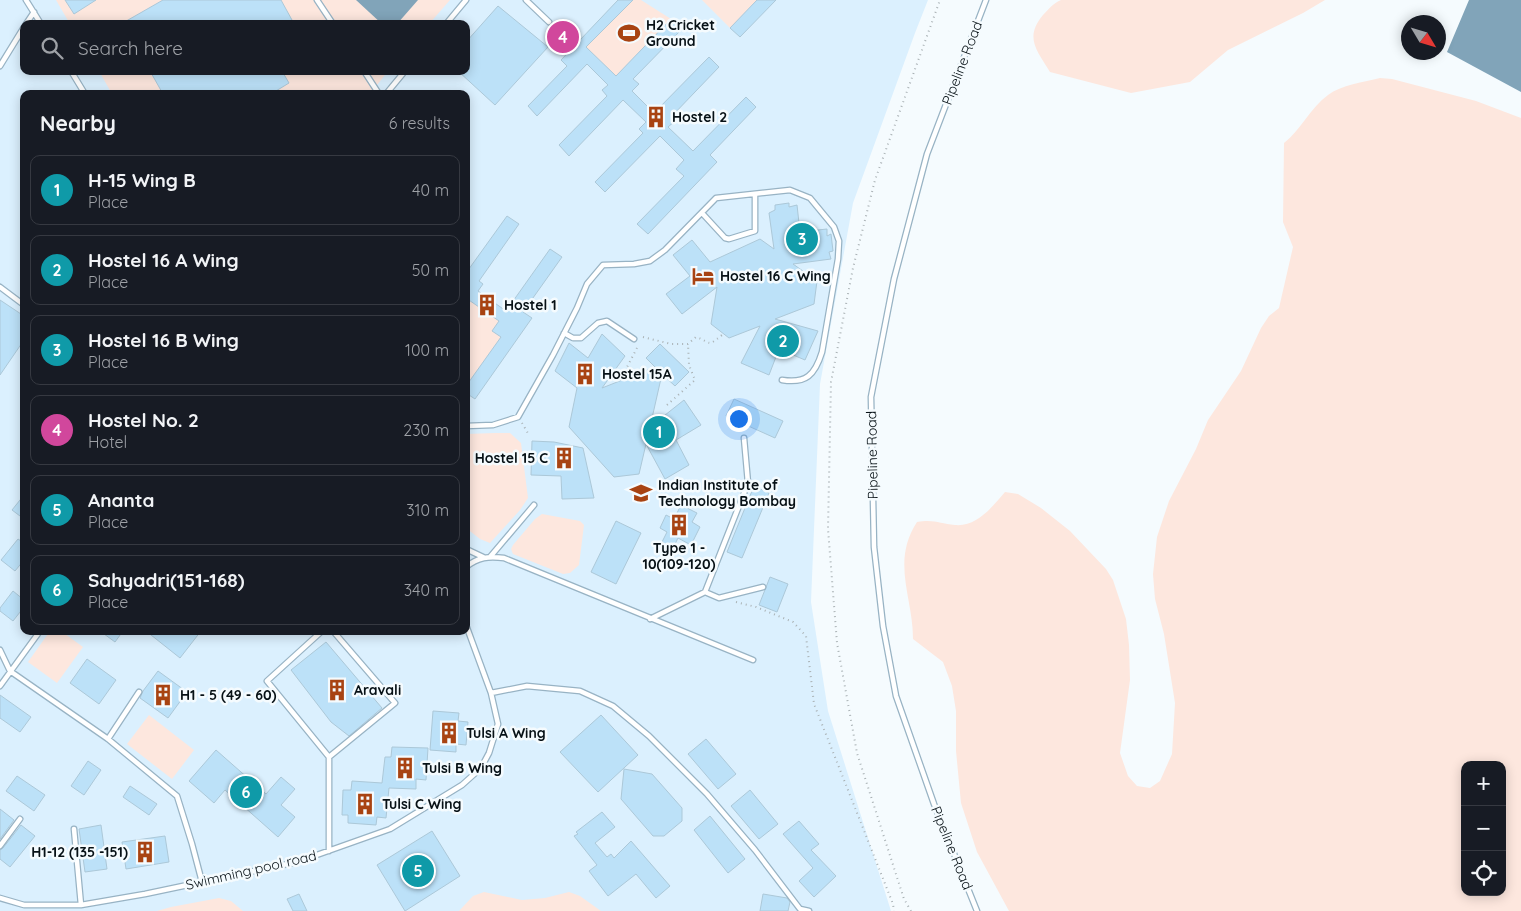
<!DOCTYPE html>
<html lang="en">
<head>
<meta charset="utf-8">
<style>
  body { margin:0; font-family:Quicksand,sans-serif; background:#242831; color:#f1f3f6 }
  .controls { position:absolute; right:15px; bottom:15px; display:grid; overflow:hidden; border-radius:10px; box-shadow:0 2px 12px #0003 }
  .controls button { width:45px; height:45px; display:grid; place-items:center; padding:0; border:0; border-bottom:1px solid #363941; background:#171b24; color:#f1f3f6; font:25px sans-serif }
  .compass { position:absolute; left:1401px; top:15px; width:45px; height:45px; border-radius:50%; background:#171b24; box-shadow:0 2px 12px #0003; rotate:128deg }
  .you { position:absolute; left:738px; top:418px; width:18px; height:18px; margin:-12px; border:4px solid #fff; border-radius:50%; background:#1a73e8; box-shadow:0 0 0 8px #1a73e833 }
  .badge { display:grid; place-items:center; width:32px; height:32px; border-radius:50%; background:#d0a48f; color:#fff; font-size:16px; font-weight:700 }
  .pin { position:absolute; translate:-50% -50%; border:2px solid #fff; box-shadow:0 1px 5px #0006 }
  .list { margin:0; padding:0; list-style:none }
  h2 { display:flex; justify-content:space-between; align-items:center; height:65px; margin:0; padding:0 20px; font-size:21px }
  h2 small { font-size:16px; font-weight:400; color:#9ea1a6 }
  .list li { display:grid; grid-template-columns:32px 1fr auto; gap:15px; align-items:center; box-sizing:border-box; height:70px; margin:0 10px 10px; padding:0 10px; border:1px solid #363941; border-radius:10px }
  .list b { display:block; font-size:19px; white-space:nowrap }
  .list p { margin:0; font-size:16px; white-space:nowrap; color:#9ea1a6 }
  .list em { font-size:16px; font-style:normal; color:#9ea1a6 }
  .icon { flex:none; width:28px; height:28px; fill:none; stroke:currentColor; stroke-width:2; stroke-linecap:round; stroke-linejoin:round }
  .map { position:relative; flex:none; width:1521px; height:911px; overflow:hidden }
  .search { position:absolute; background:#171b24; box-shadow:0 2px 12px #0003; left:20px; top:20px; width:450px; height:55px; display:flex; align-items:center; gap:12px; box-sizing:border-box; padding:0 18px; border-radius:10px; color:#9ea1a6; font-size:19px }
  .panel { position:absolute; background:#171b24; box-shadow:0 2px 12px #0003; left:20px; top:90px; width:450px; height:545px; border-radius:10px }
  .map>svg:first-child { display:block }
</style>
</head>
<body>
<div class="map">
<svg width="1521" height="911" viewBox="0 0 1521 911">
  <rect width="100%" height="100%" fill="#f5fbfe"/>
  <path fill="#dbf0fe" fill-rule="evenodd" d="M0 0H928L915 33 853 203 820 384 811 602 828 711 891 911H0ZM24 24H466V71H24ZM24 94H466V631H24Z"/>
  <path fill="#fde7de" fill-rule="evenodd" d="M56 0H450L429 24H70Z
    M633 0H641L671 19 616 76 586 47Z
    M702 0H757L730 28Z
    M1061 0H1325L1303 13 1228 50 1190 82 1131 93 1050 72C1037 50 1024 38 1043 15 1049 9 1052 4 1061 0Z
    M99 71H388L370 94H112Z
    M1380 78 1392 79 1476 101 1521 118V911H1009L977 852 961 803 956 751V711L952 686 943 662 913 639C913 597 891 562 917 522 935 519 940 524 955 525 977 527 992 507 1005 492L1018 494 1041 508 1070 531 1106 569 1113 580 1126 619 1129 645 1130 680 1120 753 1128 776 1137 786 1150 788 1160 781 1172 754 1175 703 1164 634 1155 599 1153 574 1157 537 1169 501 1196 449 1208 420 1241 371 1261 328 1269 316 1279 308 1293 247 1283 222 1284 143C1301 130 1310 108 1328 95 1341 85 1364 82 1380 78ZM1465 765H1502V892H1465Z
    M471 301 499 321 501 337 466 386V309Z
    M495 433H510L521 443 528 498 520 510 490 543 480 539 466 528V434Z
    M542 514 580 521 584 525 579 565 570 573 563 574 513 554 511 549 513 545 535 519Z
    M50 631H61L83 647 57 683 28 662Z
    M149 715 194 750 172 779 127 744Z
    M484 892 522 900 545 898 569 892 580 896 601 911H459L473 896Z
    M219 898 231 901 243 911H157L171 907Z"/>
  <path fill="#81a4b9" d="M356 0H418L397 24H382Z
    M1469 0H1521V92L1447 52Z"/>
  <path fill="#bce1f8" stroke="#acc8d8" d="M65 0H96L74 14Z
    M163 0H281L292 20 285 24H121Z
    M618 0H633L586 47 616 76 671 19 682 29 633 79 639 84 632 91 654 113 709 57 719 67 671 117 675 121 668 127 693 151 746 97 756 107 710 155 717 162 648 234 637 224 684 176 676 169 684 160 660 136 605 192 595 182 643 133 639 129 646 122 623 100 569 156 559 145 607 96 602 90 608 85 587 64 537 116 528 106 567 66 561 60Z
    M757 0H776L740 37 730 28Z
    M498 6 548 47 495 105 458 71H466V42Z
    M150 71H282L289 83 271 94H163Z
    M789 203V207L797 205 800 232 827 229V236L831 234 833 251 829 252 831 259 793 264 817 281 814 304 775 319 818 331 805 360 779 349 769 375 741 363 760 326 729 338 711 324 717 287 682 314 666 294 690 276 673 255 692 240 710 262 760 239 774 249 769 213 775 210V205Z
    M507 216 519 224 479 281 483 284 478 291 506 311 550 249 562 257 523 312 532 318 475 399 466 393V386L501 337 492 331 499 321 466 298V273Z
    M0 300 24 316V340L0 375Z
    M602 334 625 356 602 388 655 367 646 358 660 344 689 372 675 386 662 374 650 427 684 400 701 425 676 440 689 465 665 479 646 444 639 474 614 477 569 427 577 388 555 371 569 343 588 358Z
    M734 399 783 421 775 438 726 416Z
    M532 441 554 442 583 448 594 498 562 499 561 476 531 475Z
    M754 486 769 493 742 558 727 552Z
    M24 495V519L12 510Z
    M681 505 697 513 692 522 700 527 691 545 678 538 673 548 662 542 667 532 660 528 666 515 674 519Z
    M616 521 641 533 616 584 591 572Z
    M18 539 24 543V560L15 571 1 560Z
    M770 577 788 584 777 612 759 605Z
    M13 591 24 600V607L13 621 0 611V608Z
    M100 631H123L115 642Z
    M146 631H201L180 658Z
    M326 642 382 708 349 736 331 722 291 670Z
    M87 659 116 680 99 704 70 683Z
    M158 671 187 692 168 718 140 698 143 691Z
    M0 695 31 717 20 732 0 718Z
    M433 711 459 713 458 721 468 722 466 745 456 744V752L430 750Z
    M601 715 638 755 598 792 560 752Z
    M706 739 736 774 718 789 688 754Z
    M392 747 428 748 426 780 416 779V789L389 788 386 818 377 817 376 825 348 823V815H342L343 790H351L352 781 382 783 385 757H391Z
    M216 750 266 794 281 777 295 789 281 805 295 817 278 837 225 790 214 803 189 781Z
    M88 761 101 770 84 795 71 786Z
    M624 769 652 774 682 808V821L664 836H653L621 799Z
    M17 776 45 795 34 811 6 791Z
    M130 786 157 804 149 815 123 797Z
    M750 790 778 824 759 839 731 806Z
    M0 809 14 820 0 839Z
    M602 812 615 827 595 843 607 857 611 854 614 858 631 841 670 886 656 898 636 874 608 896 589 871 597 865 574 836 578 834 576 832Z
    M710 816 745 859 728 873 694 830Z
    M799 821 819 844 811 850 836 876 814 897 799 881 813 868 783 834Z
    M21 825 35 836 10 867 0 859V850L3 848Z
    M101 825 107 869 85 872 79 829Z
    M432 831 460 876 405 911 377 865Z
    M165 836 169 862 126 869 122 842Z
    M299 894 307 911H293L287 899Z
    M763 894 787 898 790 902 788 911H760Z"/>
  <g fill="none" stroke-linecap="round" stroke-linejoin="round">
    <g stroke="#98b3c4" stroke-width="7">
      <path id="lane" d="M26 0 41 24
        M317 0 333 24
        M526 0 549 22
        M26 24 34 12
        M446 24 466 0
        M0 66 24 27
        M71 71 85 94
        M364 71 379 94
        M386 94 405 71
        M702 213 725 238 729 239 755 231V194
        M0 287 24 305
        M564 333 573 338H581L598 323 607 321 634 339
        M466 426 493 425 518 417 553 355 577 308 587 284 603 265 634 264 650 261 665 250 716 198 790 190 810 198 834 227 839 241 838 259 822 352C815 375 806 384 782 380
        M466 549 483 557
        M490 557 534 505
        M466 567C478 557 489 556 504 558L753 660
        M705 592 748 483 744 438
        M650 619 705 592 719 598 763 587
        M322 631 267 681 329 757V851
        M0 650 10 671 108 739 177 796 192 844 202 882
        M0 686 40 631
        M491 693 527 686 580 691 613 706 649 736 707 794 755 850 800 909 809 911
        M108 739 139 692
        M329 757 395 703 333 631
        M74 829 81 905
        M0 846 20 819
        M0 898 24 905H81L145 894 297 862 390 829 462 785 481 768 489 753 498 724 491 693 466 625
        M977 911 934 804 896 696 883 626 874 547 871 397 894 279 927 154 986 0"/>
    </g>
    <path stroke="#aab2b5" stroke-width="2" stroke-dasharray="1 4" stroke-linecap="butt" d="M643 337 671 344H688L696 337C712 342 706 348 722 335
      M625 371 638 346
      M667 405 695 380 689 365 688 344
      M522 423 529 435
      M736 602 756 607 793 622 806 636 814 704 893 904 894 911
      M911 911 904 899 857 753 837 643 828 529 831 382 853 268 875 180 940 0"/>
    <use href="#lane" stroke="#fff" stroke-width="4.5"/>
  </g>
  <defs>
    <g id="stadium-bare" transform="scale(1.725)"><path d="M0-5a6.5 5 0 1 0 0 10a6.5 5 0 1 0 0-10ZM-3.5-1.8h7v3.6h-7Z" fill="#a84312" stroke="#f5fbfe" stroke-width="2.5" paint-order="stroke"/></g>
    <g id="building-bare" transform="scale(1.725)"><path d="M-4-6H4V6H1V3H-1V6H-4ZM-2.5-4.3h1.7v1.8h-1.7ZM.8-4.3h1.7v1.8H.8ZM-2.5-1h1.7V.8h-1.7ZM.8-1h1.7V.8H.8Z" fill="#a84312" stroke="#f5fbfe" stroke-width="2.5" paint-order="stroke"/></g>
    <g id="hotel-bare" transform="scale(1.725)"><path d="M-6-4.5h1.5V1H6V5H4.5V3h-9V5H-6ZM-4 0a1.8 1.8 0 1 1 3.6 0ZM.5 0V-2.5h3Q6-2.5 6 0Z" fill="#a84312" stroke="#f5fbfe" stroke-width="2.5" paint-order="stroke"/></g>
    <g id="university-bare" transform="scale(1.725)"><path d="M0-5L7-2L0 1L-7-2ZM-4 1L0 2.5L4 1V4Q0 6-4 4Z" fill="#a84312" stroke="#f5fbfe" stroke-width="2.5" paint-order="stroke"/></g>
  </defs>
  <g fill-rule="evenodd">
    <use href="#stadium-bare" x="629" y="33"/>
    <use href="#building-bare" x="656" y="117"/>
    <use href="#hotel-bare" x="703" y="276"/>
    <use href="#building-bare" x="487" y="305"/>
    <use href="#building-bare" x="585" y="374"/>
    <use href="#building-bare" x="564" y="458"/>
    <use href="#university-bare" x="641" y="493"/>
    <use href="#building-bare" x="679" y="525"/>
    <use href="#building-bare" x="337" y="690"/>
    <use href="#building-bare" x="163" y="695"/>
    <use href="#building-bare" x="449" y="733"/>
    <use href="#building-bare" x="405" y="768"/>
    <use href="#building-bare" x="365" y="804"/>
    <use href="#building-bare" x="145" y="852"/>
  </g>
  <g text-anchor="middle" stroke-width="5" stroke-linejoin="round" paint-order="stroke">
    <g font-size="14" font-weight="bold" fill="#071116" stroke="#f5fbfe" text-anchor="start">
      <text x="646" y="30">H2 Cricket<tspan x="646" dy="16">Ground</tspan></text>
      <text x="672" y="122">Hostel 2</text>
      <text x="720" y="281">Hostel 16 C Wing</text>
      <text x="504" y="310">Hostel 1</text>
      <text x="602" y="379">Hostel 15A</text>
      <text x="548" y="463" text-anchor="end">Hostel 15 C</text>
      <text x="658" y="490">Indian Institute of<tspan x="658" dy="16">Technology Bombay</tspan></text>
      <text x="679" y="553" text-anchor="middle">Type 1 -<tspan x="679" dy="16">10(109-120)</tspan></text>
      <text x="354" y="695">Aravali</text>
      <text x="180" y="700">H1 - 5 (49 - 60)</text>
      <text x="466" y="738">Tulsi A Wing</text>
      <text x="422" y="773">Tulsi B Wing</text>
      <text x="382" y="809">Tulsi C Wing</text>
      <text x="128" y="857" text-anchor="end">H1-12 (135 -151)</text>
    </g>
    <g font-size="14" fill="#071116" stroke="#f5fbfe">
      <text transform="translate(962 63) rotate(-69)" y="5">Pipeline Road</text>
      <text transform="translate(872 455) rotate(-91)" y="5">Pipeline Road</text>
      <text transform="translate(952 848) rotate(68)" y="5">Pipeline Road</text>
      <text transform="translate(251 870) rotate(-13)" y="5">Swimming pool road</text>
    </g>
  </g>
</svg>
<div class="controls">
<button>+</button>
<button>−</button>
<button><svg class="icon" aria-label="locate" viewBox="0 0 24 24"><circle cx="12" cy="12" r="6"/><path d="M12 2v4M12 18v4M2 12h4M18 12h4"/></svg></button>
</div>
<svg class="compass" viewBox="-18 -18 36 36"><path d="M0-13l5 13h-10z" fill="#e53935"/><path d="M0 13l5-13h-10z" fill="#9ea1a6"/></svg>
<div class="you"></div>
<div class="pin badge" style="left:659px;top:432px;background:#0f9aa8">1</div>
<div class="pin badge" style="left:783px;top:341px;background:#0f9aa8">2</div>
<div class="pin badge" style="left:802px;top:239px;background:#0f9aa8">3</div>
<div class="pin badge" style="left:563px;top:37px;background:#d1479c">4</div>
<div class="pin badge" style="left:418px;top:871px;background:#0f9aa8">5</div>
<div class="pin badge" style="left:246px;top:792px;background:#0f9aa8">6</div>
<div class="search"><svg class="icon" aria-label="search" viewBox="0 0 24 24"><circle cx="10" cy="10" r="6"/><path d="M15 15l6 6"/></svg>Search here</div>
<section class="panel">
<h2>Nearby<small>6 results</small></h2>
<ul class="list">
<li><span class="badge" style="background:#0f9aa8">1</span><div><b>H-15 Wing B</b><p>Place</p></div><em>40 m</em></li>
<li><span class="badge" style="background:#0f9aa8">2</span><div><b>Hostel 16 A Wing</b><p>Place</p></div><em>50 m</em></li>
<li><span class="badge" style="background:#0f9aa8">3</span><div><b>Hostel 16 B Wing</b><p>Place</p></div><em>100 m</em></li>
<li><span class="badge" style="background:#d1479c">4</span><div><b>Hostel No. 2</b><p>Hotel</p></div><em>230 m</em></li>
<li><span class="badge" style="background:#0f9aa8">5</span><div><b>Ananta</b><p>Place</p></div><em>310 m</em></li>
<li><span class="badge" style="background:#0f9aa8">6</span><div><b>Sahyadri(151-168)</b><p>Place</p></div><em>340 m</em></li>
</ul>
</section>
</div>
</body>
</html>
